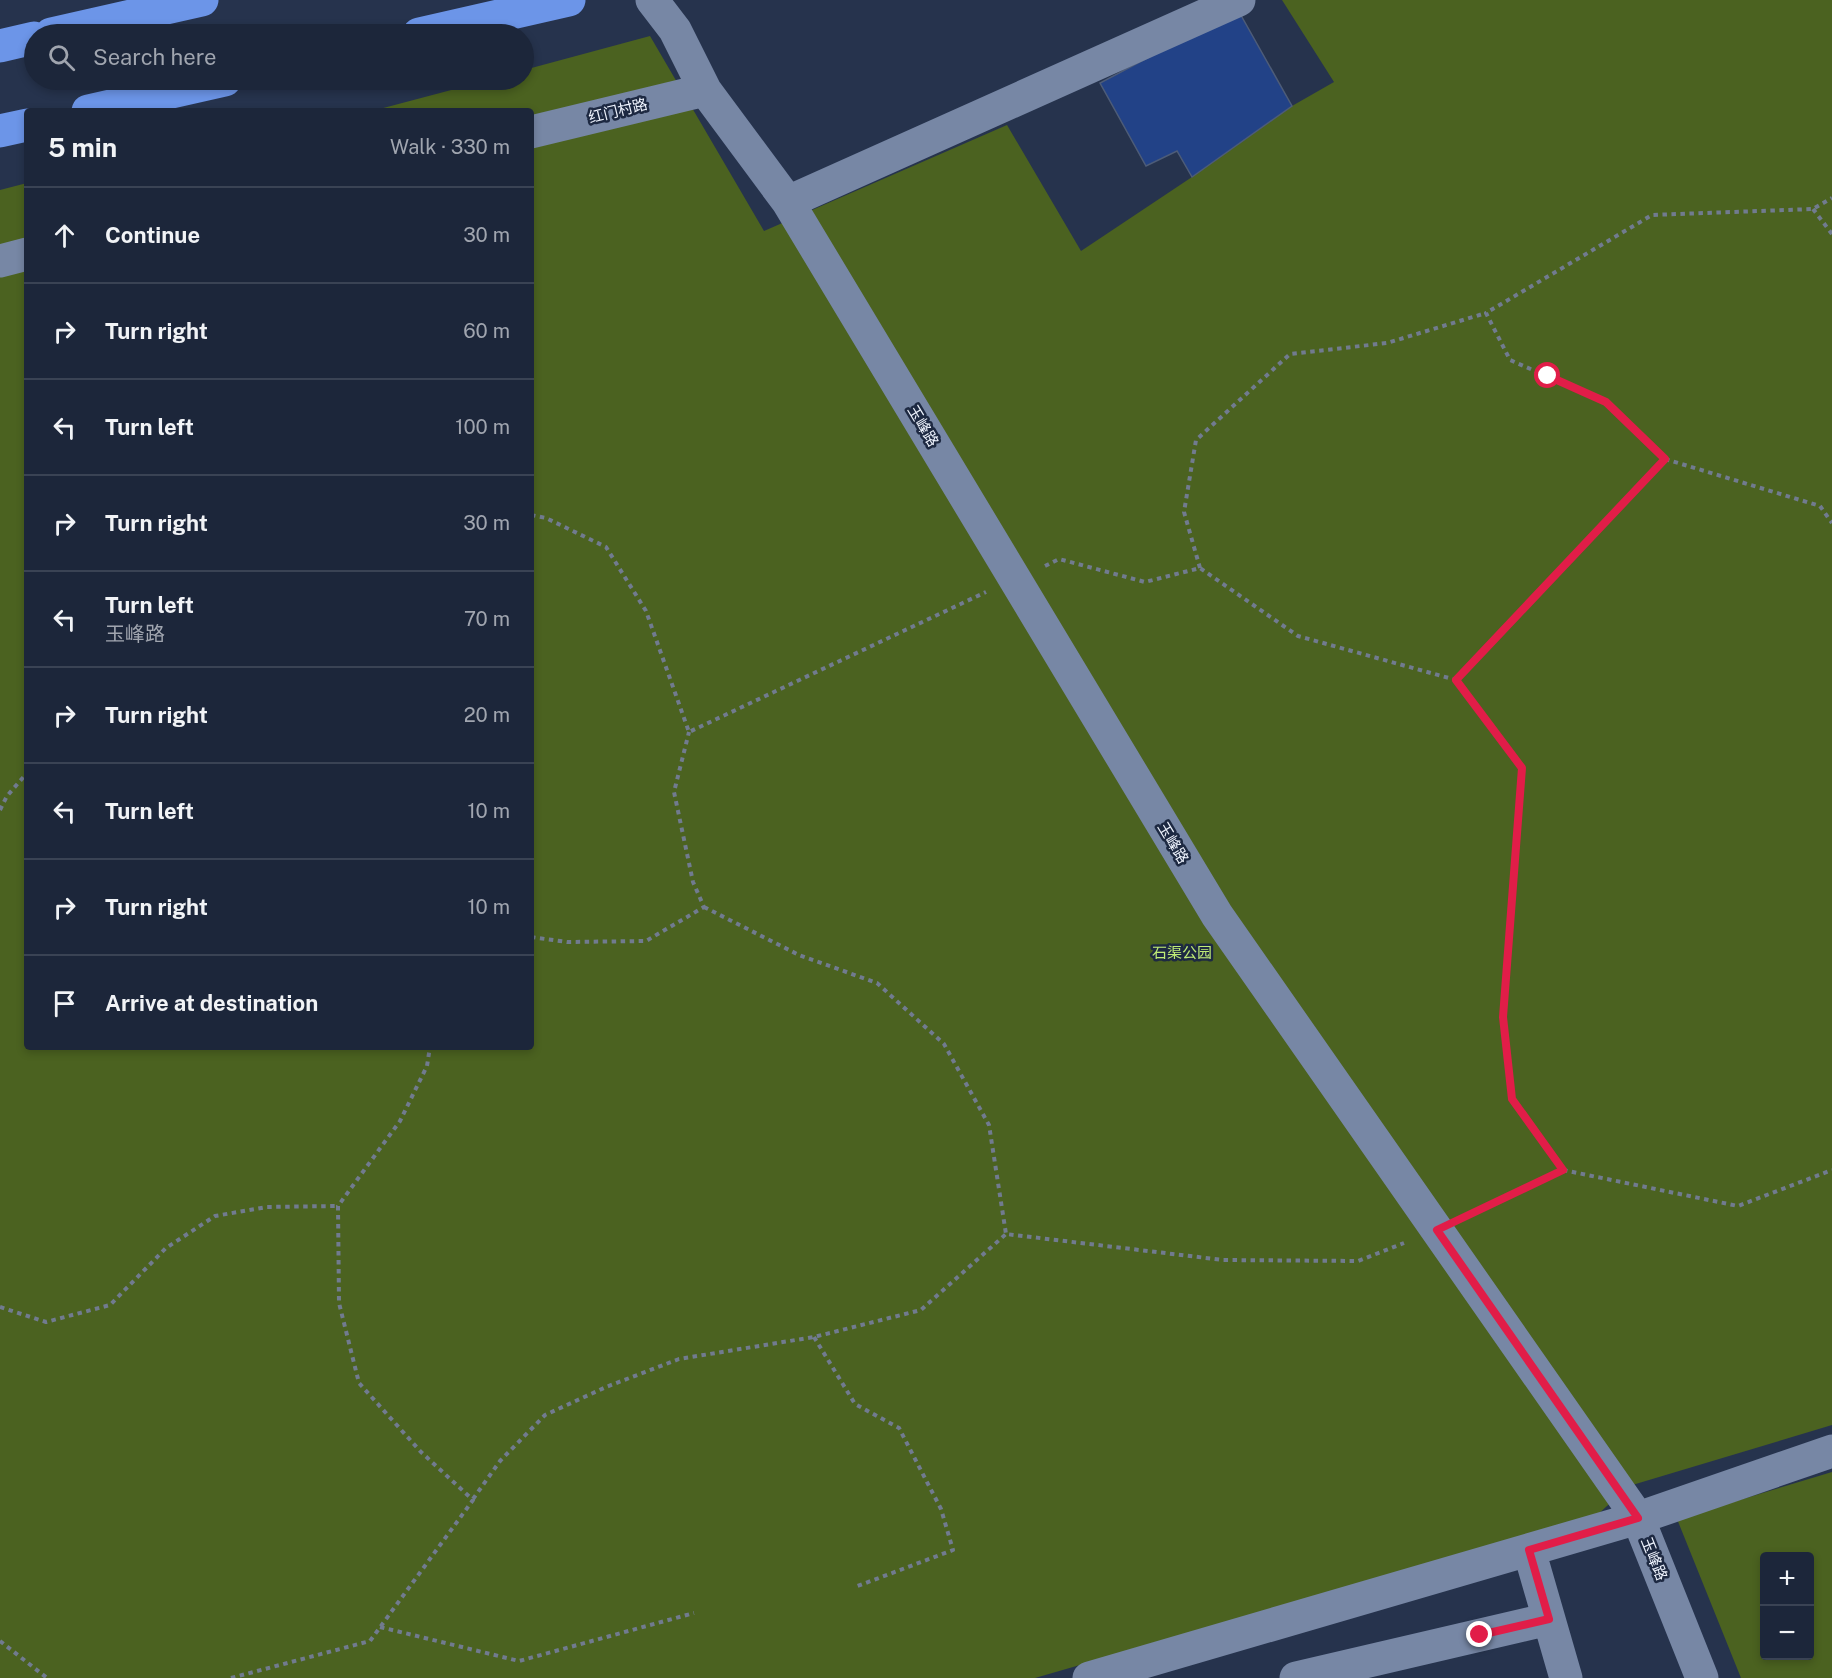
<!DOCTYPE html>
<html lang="en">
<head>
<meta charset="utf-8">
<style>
  body { margin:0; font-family:"Public Sans","Noto Sans SC",sans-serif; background:#252e42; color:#f1f3f6 }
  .controls { position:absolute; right:18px; bottom:18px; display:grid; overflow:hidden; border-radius:6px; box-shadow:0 3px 9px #0003 }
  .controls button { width:54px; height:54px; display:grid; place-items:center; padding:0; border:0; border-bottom:2px solid #3a4354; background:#1c263a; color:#f1f3f6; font:30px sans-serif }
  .stop { position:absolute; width:18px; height:18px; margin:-14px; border:4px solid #e11d48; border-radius:50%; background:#fff }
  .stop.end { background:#e11d48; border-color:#fff; box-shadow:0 2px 6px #0008 }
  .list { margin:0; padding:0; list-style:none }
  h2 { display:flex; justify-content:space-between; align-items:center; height:78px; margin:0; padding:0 24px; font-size:26px }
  h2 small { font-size:20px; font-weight:400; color:#a0a5af }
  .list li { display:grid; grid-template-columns:39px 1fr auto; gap:18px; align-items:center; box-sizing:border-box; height:96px; padding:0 24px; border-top:2px solid #3a4354 }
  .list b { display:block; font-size:22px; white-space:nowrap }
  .list p { margin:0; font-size:20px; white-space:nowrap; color:#a0a5af }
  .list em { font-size:20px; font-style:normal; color:#a0a5af }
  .icon { flex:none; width:33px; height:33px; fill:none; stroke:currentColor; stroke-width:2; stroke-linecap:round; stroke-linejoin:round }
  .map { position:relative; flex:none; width:1832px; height:1678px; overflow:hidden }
  .search { position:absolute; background:#1c263a; box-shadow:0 3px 9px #0003; left:24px; top:24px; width:510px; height:66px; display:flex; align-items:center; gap:15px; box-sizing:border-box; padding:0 21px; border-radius:33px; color:#a0a5af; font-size:22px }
  .panel { position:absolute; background:#1c263a; box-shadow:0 3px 9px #0003; left:24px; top:108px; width:510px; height:942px; border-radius:6px }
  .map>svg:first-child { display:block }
</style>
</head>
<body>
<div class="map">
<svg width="1832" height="1678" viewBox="0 0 1832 1678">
  <rect width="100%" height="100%" fill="#26334d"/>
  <path fill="#4b6220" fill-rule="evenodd" d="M1282 0H1832V1425L1629 1486 1596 1516 1035 1678H0V190L27 183V1047H531V111H372L489 80H524V70L650 36 764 231 1007 125 1081 251 1192 177 1292 106 1334 82Z
    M1832 1472V1678H1741L1677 1519ZM1764 1556H1810V1656H1764Z"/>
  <path fill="#224287" stroke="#4d5c78" stroke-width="1.5" d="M1238 10 1292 106 1192 177 1177 151 1146 166 1100 83Z"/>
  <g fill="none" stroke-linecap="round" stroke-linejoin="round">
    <path stroke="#717b8f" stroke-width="4" stroke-dasharray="4.5 4.5" stroke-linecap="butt" d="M1813 209 1832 234
      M1665 459 1820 506 1832 523
      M531 515 546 518 606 547 646 611 689 732 986 592
      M1045 566 1059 559 1145 582 1200 568 1298 636 1456 680 1522 768 1503 1016 1512 1099 1563 1170 1466 1216
      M1200 568 1184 512 1196 440 1290 354 1387 343 1486 313
      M1456 680 1665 459 1606 402 1510 360 1486 313 1652 215 1813 209 1832 198
      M0 810 7 796 27 773
      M704 907 799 955 877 983 944 1044 989 1125 1006 1234 1223 1260 1358 1261 1404 1243
      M531 937 567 942 646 941 704 907 693 882 674 792 689 732
      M1563 1170 1738 1206 1832 1170
      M0 1307 46 1322 110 1305 166 1248 215 1216 267 1207 338 1206
      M814 1337 855 1404 899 1428 941 1509 953 1550 855 1587
      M473 1499 500 1461 545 1415 606 1387 679 1359 814 1337 921 1310 1006 1234
      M380 1627 519 1661 694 1613
      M0 1641 47 1678
      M231 1678 370 1641 473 1500 421 1452 359 1383 339 1303 338 1206 400 1121 427 1066 430 1047"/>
    <path stroke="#7787a5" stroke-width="33" d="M652 0 675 30 705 90 788 202 1217 915 1638 1518 1702 1678
      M531 132 705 90
      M788 202 1239 0
      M0 261 27 254
      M1529 1550 1566 1678
      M1089 1678 1638 1518 1832 1451
      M1296 1678 1549 1619"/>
    <path stroke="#6c95e8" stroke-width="33" d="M51 34 202 0
      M419 34 569 0
      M0 46 34 38
      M88 111 225 80
      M0 131 27 125"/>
  </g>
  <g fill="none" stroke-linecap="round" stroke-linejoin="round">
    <path stroke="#e11d48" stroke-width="8" d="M1480 1635 1549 1619 1529 1550 1638 1518 1437 1230 1563 1170 1512 1099 1503 1017 1522 768 1456 680 1665 459 1606 402 1548 376"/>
  </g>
  <g text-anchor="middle" stroke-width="5" stroke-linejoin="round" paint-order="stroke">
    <g font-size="15" fill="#eff4fe" stroke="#1d2942">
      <text transform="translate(618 111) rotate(-14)" y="5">红门村路</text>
      <text transform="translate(923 426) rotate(59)" y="5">玉峰路</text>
      <text transform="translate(1173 843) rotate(59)" y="5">玉峰路</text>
      <text transform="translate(1654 1559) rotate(68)" y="5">玉峰路</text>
    </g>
    <g font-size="15" fill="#bfeb76" stroke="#1d2942">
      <text x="1182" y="958">石渠公园</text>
    </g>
  </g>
</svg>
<div class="controls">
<button>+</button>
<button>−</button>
</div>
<div class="stop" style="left:1548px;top:376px"></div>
<div class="stop end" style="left:1480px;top:1635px"></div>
<div class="search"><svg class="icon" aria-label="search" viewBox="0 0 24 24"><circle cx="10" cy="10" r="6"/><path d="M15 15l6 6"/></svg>Search here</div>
<section class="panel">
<h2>5 min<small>Walk · 330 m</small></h2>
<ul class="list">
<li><svg class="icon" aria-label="ahead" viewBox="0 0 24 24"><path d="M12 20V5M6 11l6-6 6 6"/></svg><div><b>Continue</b></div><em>30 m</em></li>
<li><svg class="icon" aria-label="right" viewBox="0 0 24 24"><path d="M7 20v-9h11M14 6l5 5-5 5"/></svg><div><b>Turn right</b></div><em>60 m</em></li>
<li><svg class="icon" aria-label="left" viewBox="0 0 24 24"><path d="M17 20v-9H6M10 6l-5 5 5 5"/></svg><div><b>Turn left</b></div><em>100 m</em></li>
<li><svg class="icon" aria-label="right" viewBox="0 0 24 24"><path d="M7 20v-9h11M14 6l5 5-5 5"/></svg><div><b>Turn right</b></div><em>30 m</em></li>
<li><svg class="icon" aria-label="left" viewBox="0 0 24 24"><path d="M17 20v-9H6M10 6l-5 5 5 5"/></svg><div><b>Turn left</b><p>玉峰路</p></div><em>70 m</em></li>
<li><svg class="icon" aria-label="right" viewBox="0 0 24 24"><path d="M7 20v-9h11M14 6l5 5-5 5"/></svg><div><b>Turn right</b></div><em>20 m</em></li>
<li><svg class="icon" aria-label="left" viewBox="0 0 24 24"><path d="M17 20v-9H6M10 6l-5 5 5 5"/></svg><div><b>Turn left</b></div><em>10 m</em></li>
<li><svg class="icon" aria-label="right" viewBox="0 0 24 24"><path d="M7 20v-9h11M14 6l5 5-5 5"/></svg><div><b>Turn right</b></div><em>10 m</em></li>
<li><svg class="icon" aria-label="arrive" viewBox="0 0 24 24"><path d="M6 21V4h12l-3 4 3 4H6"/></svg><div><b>Arrive at destination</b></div></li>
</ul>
</section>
</div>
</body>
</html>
